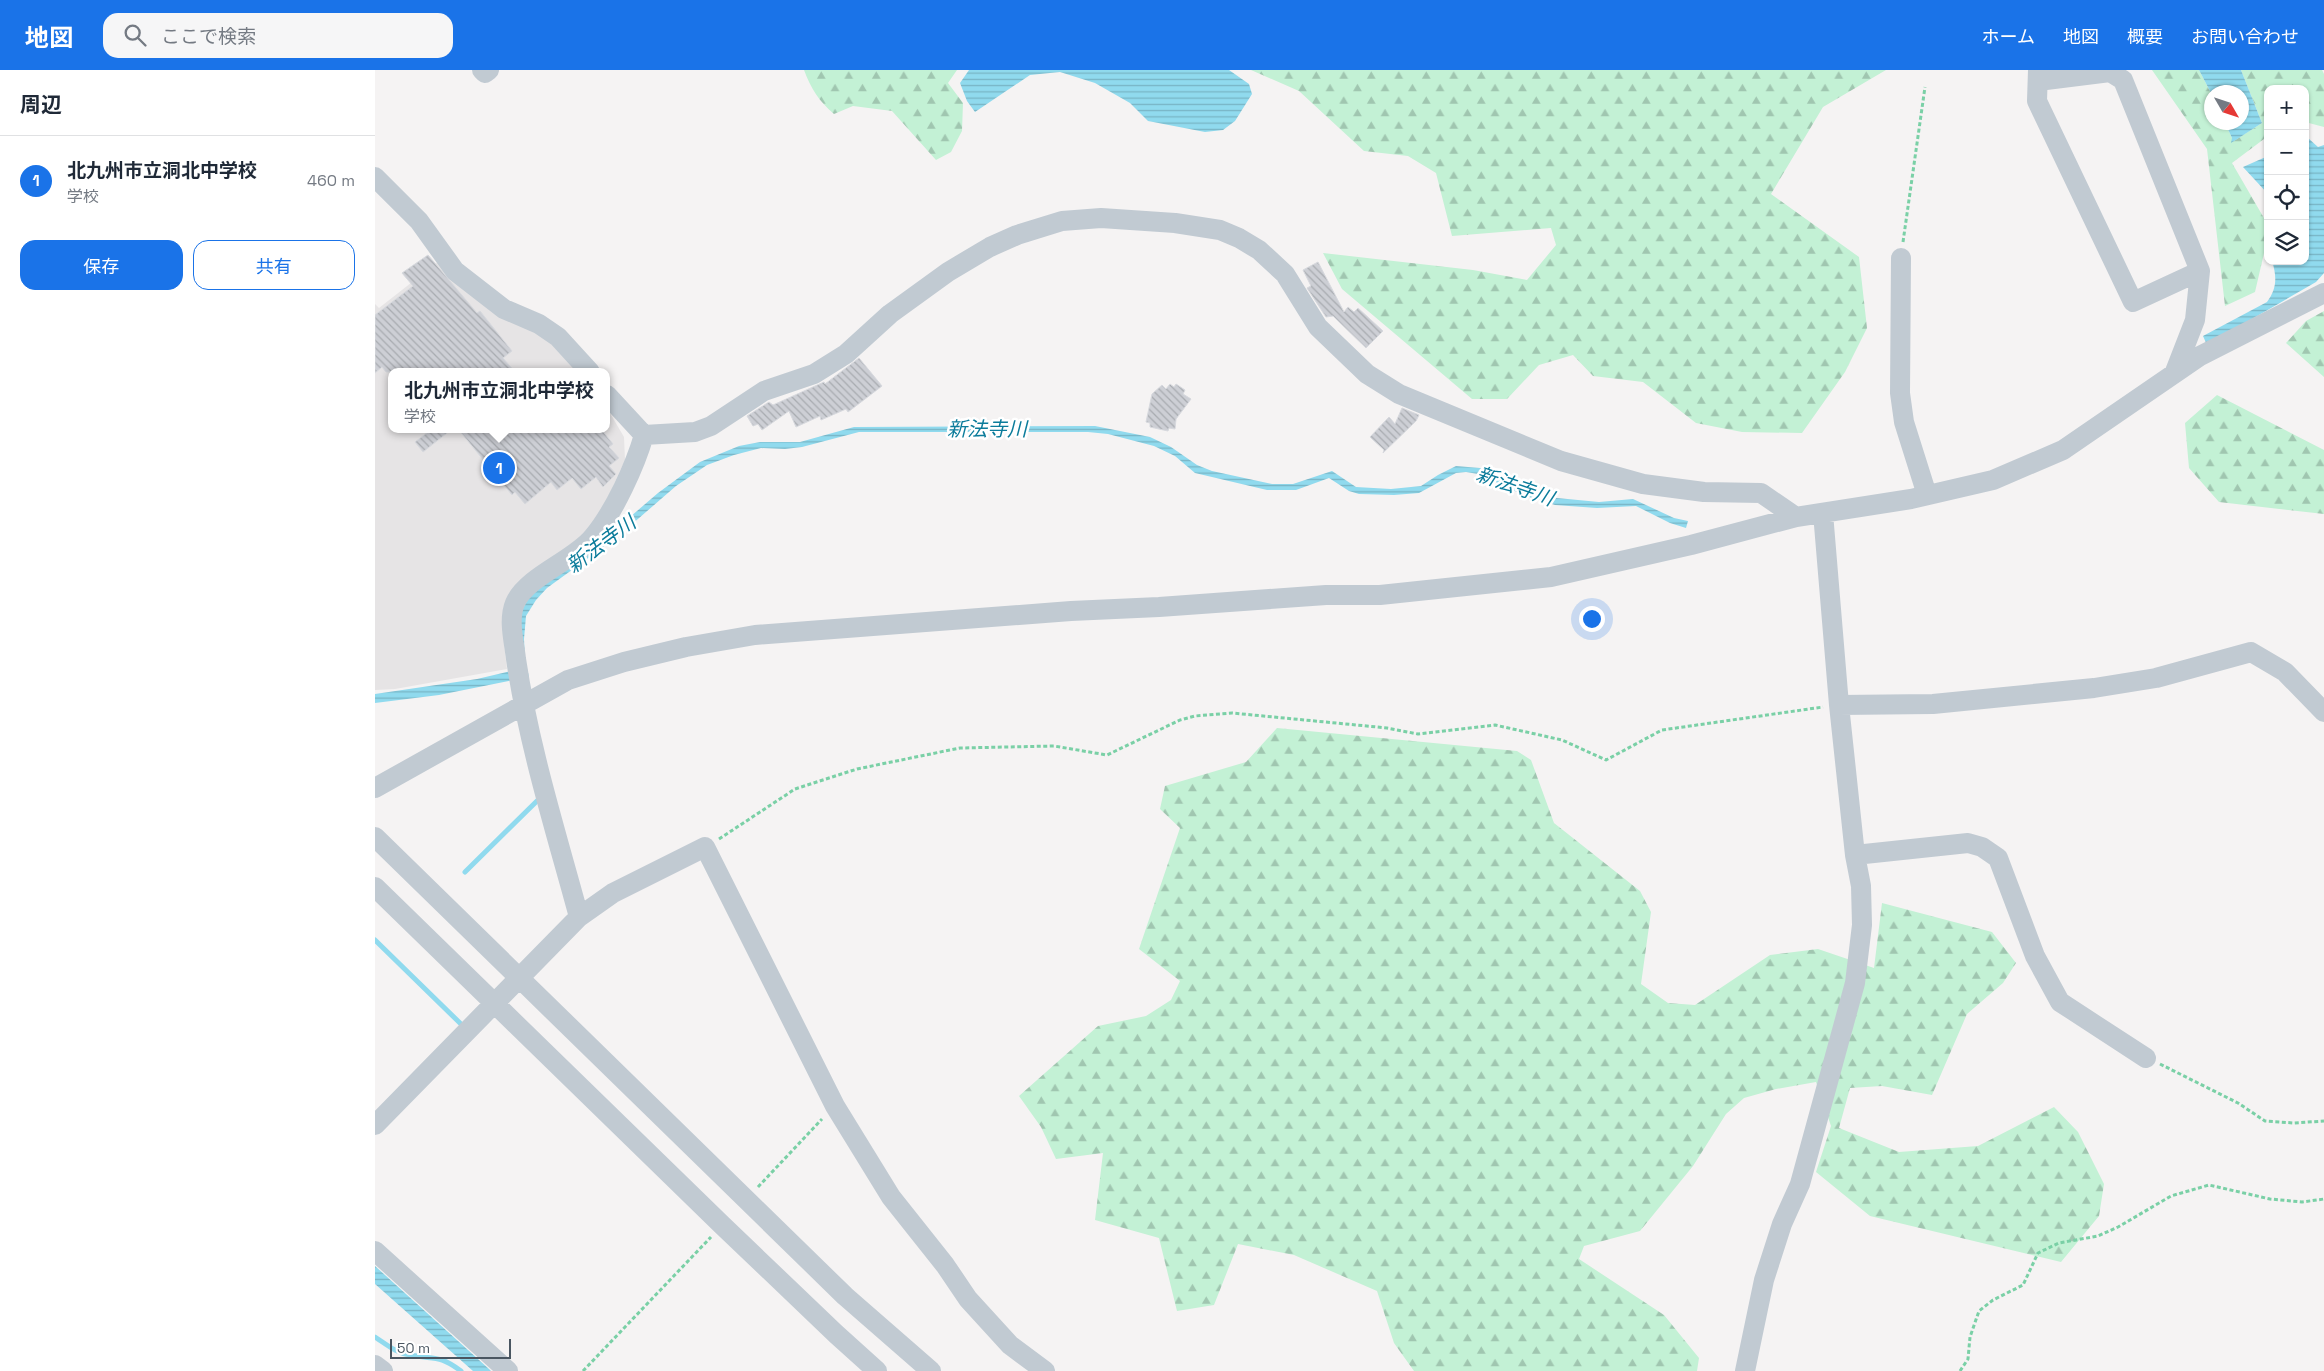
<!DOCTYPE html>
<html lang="ja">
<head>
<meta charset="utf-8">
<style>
  body { margin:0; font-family:"Space Grotesk","Noto Sans JP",sans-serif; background:#f6f6f7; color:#1f2937 }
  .controls { position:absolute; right:15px; top:15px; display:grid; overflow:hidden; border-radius:10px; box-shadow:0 1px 4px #0004 }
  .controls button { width:45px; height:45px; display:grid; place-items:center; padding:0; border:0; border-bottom:1px solid #e0e1e3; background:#fff; color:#1f2937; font:25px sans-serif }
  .compass { position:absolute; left:1829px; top:15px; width:45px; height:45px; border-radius:50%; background:#fff; box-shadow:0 1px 4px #0004; rotate:129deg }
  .scale { position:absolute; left:15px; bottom:12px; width:121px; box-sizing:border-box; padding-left:5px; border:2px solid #4a5661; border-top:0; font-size:14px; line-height:18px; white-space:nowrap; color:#4a5661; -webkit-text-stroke:4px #fff; paint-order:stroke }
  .you { position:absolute; left:1216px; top:548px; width:18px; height:18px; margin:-12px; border:4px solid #fff; border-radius:50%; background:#1a73e8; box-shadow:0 0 0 8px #1a73e833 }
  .badge { display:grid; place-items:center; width:32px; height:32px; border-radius:50%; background:#1a73e8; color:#fff; font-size:16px; font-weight:700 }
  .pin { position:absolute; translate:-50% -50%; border:2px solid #fff; box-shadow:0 1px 5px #0006 }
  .popup { position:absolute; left:13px; top:298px; width:222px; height:65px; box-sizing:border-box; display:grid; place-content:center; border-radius:10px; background:#fff; filter:drop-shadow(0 1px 4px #0005); font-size:16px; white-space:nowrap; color:#747a83 }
  .popup b { font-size:19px; color:#1f2937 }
  .popup::after { content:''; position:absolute; left:50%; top:100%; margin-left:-10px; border:10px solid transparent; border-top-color:#fff }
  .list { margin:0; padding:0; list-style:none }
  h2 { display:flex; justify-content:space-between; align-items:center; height:65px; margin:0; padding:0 20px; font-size:21px }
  h2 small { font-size:16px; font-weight:400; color:#747a83 }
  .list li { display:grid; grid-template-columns:32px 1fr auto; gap:15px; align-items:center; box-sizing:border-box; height:90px; padding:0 20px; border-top:1px solid #e0e1e3 }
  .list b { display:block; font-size:19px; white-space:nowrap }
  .list p { margin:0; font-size:16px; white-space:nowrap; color:#747a83 }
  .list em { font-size:16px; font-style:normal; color:#747a83 }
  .actions { display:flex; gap:10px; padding:15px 20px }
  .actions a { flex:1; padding:11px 0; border:1px solid #1a73e8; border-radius:15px; text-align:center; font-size:18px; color:#1a73e8 }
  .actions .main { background:#1a73e8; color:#fff }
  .icon { flex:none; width:28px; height:28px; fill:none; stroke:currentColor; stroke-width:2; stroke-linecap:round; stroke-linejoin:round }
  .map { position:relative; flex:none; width:1949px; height:1301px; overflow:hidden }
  header { display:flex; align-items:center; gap:30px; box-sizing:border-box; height:70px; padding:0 25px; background:#1a73e8; color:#fff }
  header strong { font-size:24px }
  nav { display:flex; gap:28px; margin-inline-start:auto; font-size:18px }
  .search { width:350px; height:45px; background:#f6f6f7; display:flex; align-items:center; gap:12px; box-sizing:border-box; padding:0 18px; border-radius:15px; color:#747a83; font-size:19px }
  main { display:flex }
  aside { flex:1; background:#fff }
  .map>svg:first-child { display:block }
</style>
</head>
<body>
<header>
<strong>地図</strong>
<div class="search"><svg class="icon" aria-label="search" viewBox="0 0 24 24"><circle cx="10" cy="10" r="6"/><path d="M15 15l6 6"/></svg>ここで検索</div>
<nav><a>ホーム</a><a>地図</a><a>概要</a><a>お問い合わせ</a></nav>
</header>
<main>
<aside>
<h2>周辺<small></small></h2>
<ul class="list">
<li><span class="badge">1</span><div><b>北九州市立洞北中学校</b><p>学校</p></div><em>460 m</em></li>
</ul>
<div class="actions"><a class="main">保存</a><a>共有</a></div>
</aside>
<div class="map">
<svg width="1949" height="1301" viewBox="0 0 1949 1301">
  <defs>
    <pattern id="forest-firs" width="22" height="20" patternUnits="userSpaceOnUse" patternTransform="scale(1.25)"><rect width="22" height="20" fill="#c3f1d5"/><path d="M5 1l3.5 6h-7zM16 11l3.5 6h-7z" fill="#a0c6b0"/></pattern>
    <pattern id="water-rules" width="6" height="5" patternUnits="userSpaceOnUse" patternTransform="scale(1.25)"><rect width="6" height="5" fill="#90daee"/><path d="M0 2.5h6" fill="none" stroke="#78b4c4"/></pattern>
    <pattern id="building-back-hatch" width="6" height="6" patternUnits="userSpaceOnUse" patternTransform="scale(1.25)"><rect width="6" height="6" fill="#cdcfd5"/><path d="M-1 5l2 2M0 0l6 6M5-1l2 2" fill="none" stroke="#a8abb0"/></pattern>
  </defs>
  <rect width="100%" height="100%" fill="#f5f3f3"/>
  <path fill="#e6e4e5" d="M64 191 163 261 206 302H17V359H232V338L249 367 250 390 218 460 133 531 129 574 132 599 20 619 0 620V234L4 238Z"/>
  <path fill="url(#forest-firs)" d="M429 0H582L573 13 588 33 587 61 576 82 561 90 517 41 478 36 459 44C444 31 436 19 429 0Z
    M876 0H1511L1448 37 1396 124 1484 187 1492 258 1470 302 1427 363 1367 362 1321 353 1268 312 1218 306 1198 285 1164 295 1132 329H1097L967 219 948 183 1098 200 1152 210 1181 175 1176 158 1077 166 1061 103 1033 86 989 81 924 21Z
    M1777 0H1824L1836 23V52L1850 53 1857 68V72L1887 53 1866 0H1947L1949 4V57L1930 52V19H1893V66L1857 93 1893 155V166L1880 222 1850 236 1832 79Z
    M1949 241V307L1911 273 1931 251Z
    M1842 325 1949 380V444L1844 432 1814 398 1810 353Z
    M902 658 1142 681 1156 690 1179 753 1265 821 1276 842 1266 914 1293 933 1320 935 1395 885 1443 879 1499 898 1507 833 1617 862 1641 893 1628 913 1592 944 1557 1025 1507 1016 1475 1018 1464 1058 1524 1082 1603 1076 1679 1037 1703 1062 1729 1114 1724 1146 1686 1192 1495 1146 1441 1102 1456 1056 1441 1012 1401 1019 1369 1028 1351 1044 1318 1096 1265 1161 1209 1176 1204 1189 1289 1245 1324 1288 1322 1301H1039L1019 1273 1002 1221 919 1185 863 1174 839 1235 802 1241 784 1168 720 1150 728 1083 681 1089 666 1057 644 1026 723 956 771 946 796 930 805 911 764 879 805 758 785 739 790 716 871 692Z"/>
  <path fill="url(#water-rules)" d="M594 0H854L874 14 877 24 860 51 848 60 830 62 773 51 755 33 720 13 685 2 655 5 600 42 592 31 585 13Z
    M1824 0H1866L1887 53 1856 73 1857 68 1850 53 1866 52V22L1836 23Z
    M1933 68 1943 77 1949 75V203L1941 212 1832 275 1828 266 1892 232C1902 218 1902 207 1897 191H1930V69Z
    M1893 86V124L1868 97Z
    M720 356 775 367 796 377 822 395 837 401 897 414H918L957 401 981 417 1016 419 1046 416 1063 405 1081 396 1105 398 1158 422 1182 428 1224 432 1258 429 1299 448 1313 451 1311 458 1295 453 1261 436 1222 438 1180 435 1151 426 1103 404 1091 402 1081 403 1044 423 1019 425 984 424 974 421 954 408 921 420H892L820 403 800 386 779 376 733 364 713 362H484L427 377 410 379 386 378 359 385 332 395 301 416 241 468 172 518 161 530 151 546 149 569 150 590 154 607 64 625 0 633V624L102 609 145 599V544L153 529 164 517 227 471 283 423 325 392 364 376 385 372H425L479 357Z
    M0 1196 114 1299 116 1301H98L0 1214Z"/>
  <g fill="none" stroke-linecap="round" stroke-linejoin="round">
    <path stroke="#90daee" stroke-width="5" d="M90 802 165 728
      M0 870 88 956
      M0 1267C11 1274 21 1283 35 1285 60 1290 63 1284 86 1301"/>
  </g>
  <path fill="url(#building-back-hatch)" stroke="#d7d9de" d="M53 185 102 243 105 241 137 281 128 288 140 302H11L7 297 0 303V245L38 216 27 203Z
    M943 192 969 242 973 237 979 242 983 238 1008 261 991 278 958 246 951 247 932 218 936 216 928 200Z
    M484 288 507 316 473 342 471 339 446 350 445 346 421 357 414 341 387 360 383 354 378 356 372 346 394 332 398 335 449 312 450 314Z
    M795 314 799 317 801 314 810 320 808 324 816 329 801 349 800 359 794 358 793 361 775 357V353L771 352 777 324 787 315 791 319Z
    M1027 338 1044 345 1041 351 1008 383 1009 380 995 367 1014 347 1020 354Z
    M57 359H77L48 382 40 372Z
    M83 359H226L238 374 234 377 244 388 234 396 241 404 228 417 221 407 206 419 197 408 182 420 176 412 150 434 140 422 137 425Z"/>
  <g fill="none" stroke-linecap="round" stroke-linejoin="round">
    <path stroke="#7ad0a6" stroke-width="3" stroke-dasharray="4 2.5" stroke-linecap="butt" d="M1528 172 1550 17
      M344 769 420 719 482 699 585 678 679 676 732 685 805 650 820 646 857 643 1012 658 1043 664 1120 655 1187 670 1231 690 1287 660 1448 637
      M1785 994 1863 1033 1890 1051 1919 1053 1949 1051
      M383 1117 447 1049
      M208 1301 336 1167
      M1585 1301 1593 1289 1595 1267 1604 1241 1618 1230 1648 1215 1663 1183 1684 1173 1723 1166 1743 1157 1796 1126 1834 1115 1895 1129 1927 1132 1949 1129"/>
    <path stroke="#c1cad2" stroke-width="20" d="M107 0 110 3 114 0
      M1663 0 1662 31 1758 232 1825 201
      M1663 11 1735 2 1748 10 1825 201 1820 250 1799 304
      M0 107 44 151 80 201 129 239 164 254 183 267 215 302
      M1526 188 1525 323 1529 352 1552 425
      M232 325 269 365 320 362 336 356 389 321 439 304 471 284 515 244 573 202 615 177 642 165 687 151 726 148 800 153 845 160 864 168 884 180 910 204 943 257 992 304 1024 324 1186 391 1268 414 1329 422 1386 423 1421 447
      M1464 635 1558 634 1719 618 1781 608 1876 582 1910 602 1949 642
      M0 718 193 610 249 592 311 577 380 565 696 541 784 537 951 525H1005L1176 507 1316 475 1421 447 1536 429 1618 410 1688 380 1825 286 1949 223
      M0 767 470 1226 556 1301
      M1480 785 1593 773 1607 777 1623 788 1660 886 1685 932 1771 988
      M0 817 347 1155 461 1264 502 1301
      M204 847C181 762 154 677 141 589 139 571 133 550 140 533 152 506 200 490 218 467 239 442 260 396 269 365
      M0 1055 204 847 238 823 330 777 460 1036 516 1127 570 1195 593 1229 635 1275 670 1301
      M0 1181 133 1301
      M0 1295 8 1301
      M1370 1301 1389 1210 1407 1154 1425 1114 1480 913 1487 855 1486 816 1480 785 1464 635 1448 443"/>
  </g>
  <g text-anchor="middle" stroke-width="5" stroke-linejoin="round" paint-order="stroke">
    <g font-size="20" font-style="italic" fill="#0c7c9b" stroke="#fff">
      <text x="612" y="366">新法寺川</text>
      <text transform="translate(1140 416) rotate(19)" y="7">新法寺川</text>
      <text transform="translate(226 474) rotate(-37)" y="7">新法寺川</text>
    </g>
  </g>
</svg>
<div class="controls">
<button>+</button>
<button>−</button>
<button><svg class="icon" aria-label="locate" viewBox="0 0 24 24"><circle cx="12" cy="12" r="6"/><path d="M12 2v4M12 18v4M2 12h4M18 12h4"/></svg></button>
<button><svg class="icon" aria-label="layers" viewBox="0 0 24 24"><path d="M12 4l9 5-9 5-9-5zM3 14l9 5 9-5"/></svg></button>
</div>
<svg class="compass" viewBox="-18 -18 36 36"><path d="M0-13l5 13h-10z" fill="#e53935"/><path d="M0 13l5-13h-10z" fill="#747a83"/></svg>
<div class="scale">50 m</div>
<div class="you"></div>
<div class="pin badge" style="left:124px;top:398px">1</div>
<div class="popup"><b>北九州市立洞北中学校</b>学校</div>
</div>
</main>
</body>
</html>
